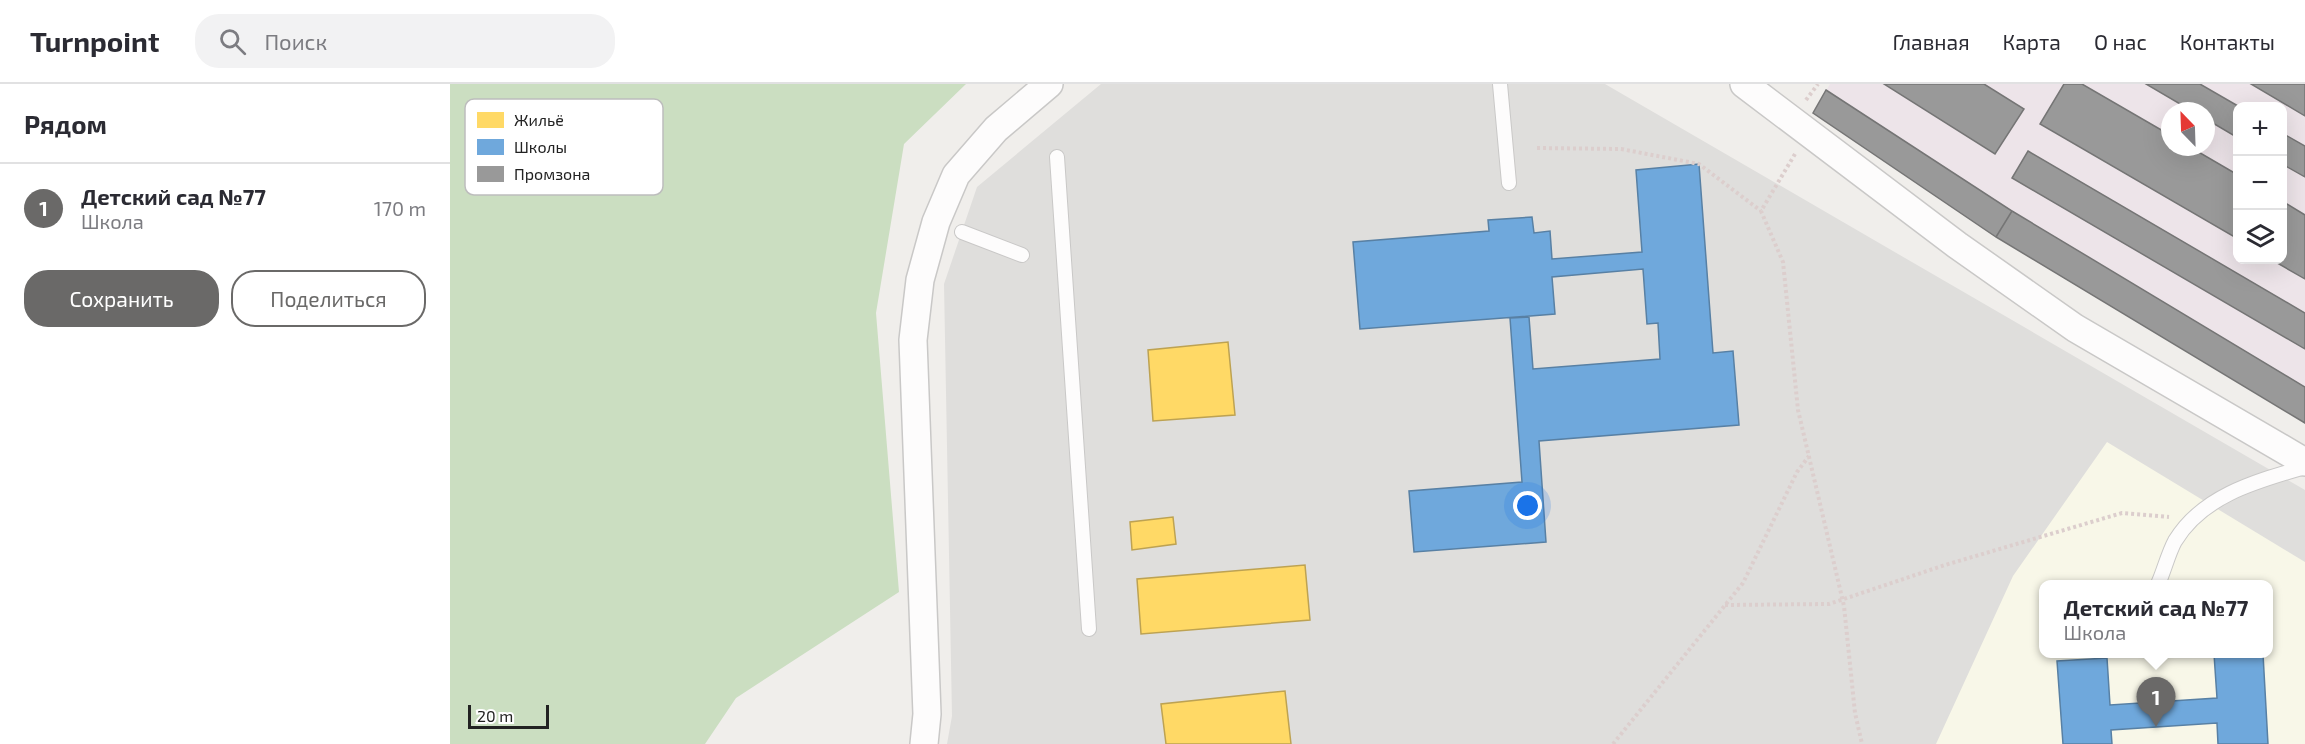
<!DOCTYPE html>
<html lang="ru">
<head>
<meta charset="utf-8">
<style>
  body { margin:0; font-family:"Exo 2",sans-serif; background:#f2f2f3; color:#2b2b33 }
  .controls { position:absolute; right:18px; top:18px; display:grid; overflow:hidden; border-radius:12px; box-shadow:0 6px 24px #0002 }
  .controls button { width:54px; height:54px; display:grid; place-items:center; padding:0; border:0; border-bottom:2px solid #e1e1e2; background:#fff; color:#2b2b33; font:30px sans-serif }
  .compass { position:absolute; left:1711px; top:18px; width:54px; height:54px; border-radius:50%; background:#fff; box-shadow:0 6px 24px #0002; rotate:337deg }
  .scale { position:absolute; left:18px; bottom:15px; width:81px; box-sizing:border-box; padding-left:6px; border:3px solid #222; border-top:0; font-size:16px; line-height:21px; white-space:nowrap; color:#222; -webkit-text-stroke:4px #fff; paint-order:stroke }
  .you { position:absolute; left:1078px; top:422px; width:21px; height:21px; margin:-15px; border:4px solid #fff; border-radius:50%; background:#1a73e8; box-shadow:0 0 0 9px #1a73e833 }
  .badge { display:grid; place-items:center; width:39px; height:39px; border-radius:50%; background:#6a6968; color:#fff; font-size:20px; font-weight:700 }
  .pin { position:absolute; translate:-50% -50px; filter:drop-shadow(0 2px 3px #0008) }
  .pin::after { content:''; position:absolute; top:32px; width:21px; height:18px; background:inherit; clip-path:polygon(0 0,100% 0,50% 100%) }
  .popup { position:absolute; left:1589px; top:496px; width:234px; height:78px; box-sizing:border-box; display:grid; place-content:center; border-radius:12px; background:#fff; filter:drop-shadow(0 2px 4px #0005); font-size:20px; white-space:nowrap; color:#7c7c81 }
  .popup b { font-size:22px; color:#2b2b33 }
  .popup::after { content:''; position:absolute; left:50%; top:100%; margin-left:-12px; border:12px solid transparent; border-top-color:#fff }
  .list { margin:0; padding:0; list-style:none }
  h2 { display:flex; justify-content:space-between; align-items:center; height:78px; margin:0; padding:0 24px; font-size:26px }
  h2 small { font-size:20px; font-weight:400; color:#7c7c81 }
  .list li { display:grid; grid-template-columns:39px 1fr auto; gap:18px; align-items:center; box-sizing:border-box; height:90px; padding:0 24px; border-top:2px solid #e1e1e2 }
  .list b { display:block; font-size:22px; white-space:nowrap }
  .list p { margin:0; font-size:20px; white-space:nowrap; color:#7c7c81 }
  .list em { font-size:20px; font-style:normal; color:#7c7c81 }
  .actions { display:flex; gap:12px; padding:18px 24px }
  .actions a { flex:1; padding:14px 0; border:2px solid #6a6968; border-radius:24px; text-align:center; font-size:21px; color:#6a6968 }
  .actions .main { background:#6a6968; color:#fff }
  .icon { flex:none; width:33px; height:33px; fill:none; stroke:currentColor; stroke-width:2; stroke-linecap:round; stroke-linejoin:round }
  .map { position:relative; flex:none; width:1855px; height:660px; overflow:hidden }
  header { display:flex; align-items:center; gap:36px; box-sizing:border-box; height:84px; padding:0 30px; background:#fff; border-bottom:2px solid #e1e1e2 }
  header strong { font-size:28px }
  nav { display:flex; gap:33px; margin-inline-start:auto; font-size:21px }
  .search { width:420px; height:54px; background:#f2f2f3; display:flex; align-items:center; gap:15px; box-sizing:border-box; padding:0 21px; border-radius:24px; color:#7c7c81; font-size:22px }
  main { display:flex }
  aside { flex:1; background:#fff }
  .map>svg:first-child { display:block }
</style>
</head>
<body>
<header>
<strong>Turnpoint</strong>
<div class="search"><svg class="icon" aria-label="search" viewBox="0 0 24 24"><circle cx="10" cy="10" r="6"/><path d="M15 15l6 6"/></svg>Поиск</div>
<nav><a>Главная</a><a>Карта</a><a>О нас</a><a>Контакты</a></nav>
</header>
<main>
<aside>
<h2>Рядом<small></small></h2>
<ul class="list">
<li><span class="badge">1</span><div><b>Детский сад №77</b><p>Школа</p></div><em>170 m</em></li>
</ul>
<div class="actions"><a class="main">Сохранить</a><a>Поделиться</a></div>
</aside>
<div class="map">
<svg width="1855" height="660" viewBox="0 0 1855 660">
  <rect width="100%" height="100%" fill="#f0eeeb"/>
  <path fill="#dfdedc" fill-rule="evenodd" d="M651 0H1155L1855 406V660H497L502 632 494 200 527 103ZM1594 500H1818V570H1594Z"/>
  <path fill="#ede4e9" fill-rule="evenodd" d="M1380 0H1855V339L1546 153 1363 29ZM1788 22H1832V176H1788ZM1720 27H1756V63H1720Z"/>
  <path fill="#f8f7e8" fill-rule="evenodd" d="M1657 358 1855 478V660H1486L1563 492ZM1594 500H1818V570H1594Z"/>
  <path fill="#cbdec1" d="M0 0H516L454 60 426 229 449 508 286 614 255 660H0Z"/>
  <path fill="#ffd966" stroke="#bda252" stroke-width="1.5" d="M778 258 785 331 703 337 698 266Z
    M723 433 726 460 682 466 680 438Z
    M855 481 860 536 691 550 687 495Z
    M835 607 841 660H716L711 620Z"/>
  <path fill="#6fa8dc" stroke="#5880a4" stroke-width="1.5" d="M1249 80 1263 269 1283 267 1289 341 1089 357 1096 458 964 468 959 407 1072 398 1060 234 1079 233 1083 285 1210 275 1208 239 1197 240 1193 185 1102 193 1105 230 910 245 903 158 1039 147 1038 136 1082 133 1084 149 1100 147 1102 175 1192 168 1186 86Z
    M1764 570H1813L1818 660H1768L1767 639 1661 646 1662 660H1613L1607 577 1657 574 1660 621 1767 614Z"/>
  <path fill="#999" stroke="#757575" stroke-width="1.5" d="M1434 0H1534L1574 25 1545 70Z
    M1614 0H1632L1720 51V63H1740L1788 91V155L1590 40Z
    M1696 0H1750L1788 22V54L1756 35V27H1742Z
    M1801 0H1855V32Z
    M1376 6 1562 127 1546 153 1363 29Z
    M1832 49 1855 62V93L1832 80Z
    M1578 67 1855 229V265L1562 94Z
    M1832 117 1855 131V195L1822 176H1832Z
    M1562 127 1855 303V339L1546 153Z"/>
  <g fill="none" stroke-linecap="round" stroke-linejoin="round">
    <g stroke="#c9c8c7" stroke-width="16">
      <path id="lane" d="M1050 0 1059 99
        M607 73 639 545
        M512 148 572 171
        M1708 500C1714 487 1718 470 1725 457 1753 411 1807 397 1855 383"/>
    </g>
    <g stroke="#c9c8c7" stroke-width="30">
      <path id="street" d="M1294 0 1507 161 1625 244 1855 378
        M474 660 477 630 463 256 470 196 486 138 506 91 546 45 599 0"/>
    </g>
    <path stroke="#dccecd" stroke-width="4" stroke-dasharray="3 3" stroke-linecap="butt" d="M1356 16 1368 0
      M1087 64 1171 65 1249 80 1311 127
      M1345 70 1311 127 1333 178 1348 326 1394 522 1405 629 1412 660
      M1275 521 1379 520 1495 481 1672 429 1719 433
      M1163 660 1293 499 1347 388 1359 372"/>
    <use href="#lane" stroke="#fdfcfc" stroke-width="14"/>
    <use href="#street" stroke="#fdfcfc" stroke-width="27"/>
  </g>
  <rect x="15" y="15" width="198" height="96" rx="9" fill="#fff" stroke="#bdbdbd" stroke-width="1.5"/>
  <rect x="27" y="28" width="27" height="16" fill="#ffd966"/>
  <rect x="27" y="55" width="27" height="16" fill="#6fa8dc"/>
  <rect x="27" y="82" width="27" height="16" fill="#999"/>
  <g font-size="16" fill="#222">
    <text x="64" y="42">Жильё</text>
    <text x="64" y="69">Школы</text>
    <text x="64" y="96">Промзона</text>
  </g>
</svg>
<div class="controls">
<button>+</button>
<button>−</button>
<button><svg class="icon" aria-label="layers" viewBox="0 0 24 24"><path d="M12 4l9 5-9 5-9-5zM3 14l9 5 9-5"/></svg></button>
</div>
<svg class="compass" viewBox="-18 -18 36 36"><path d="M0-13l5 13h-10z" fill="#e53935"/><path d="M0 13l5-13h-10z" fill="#7c7c81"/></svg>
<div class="scale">20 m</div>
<div class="you"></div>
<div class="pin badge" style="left:1706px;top:643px">1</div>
<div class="popup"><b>Детский сад №77</b>Школа</div>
</div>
</main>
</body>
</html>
